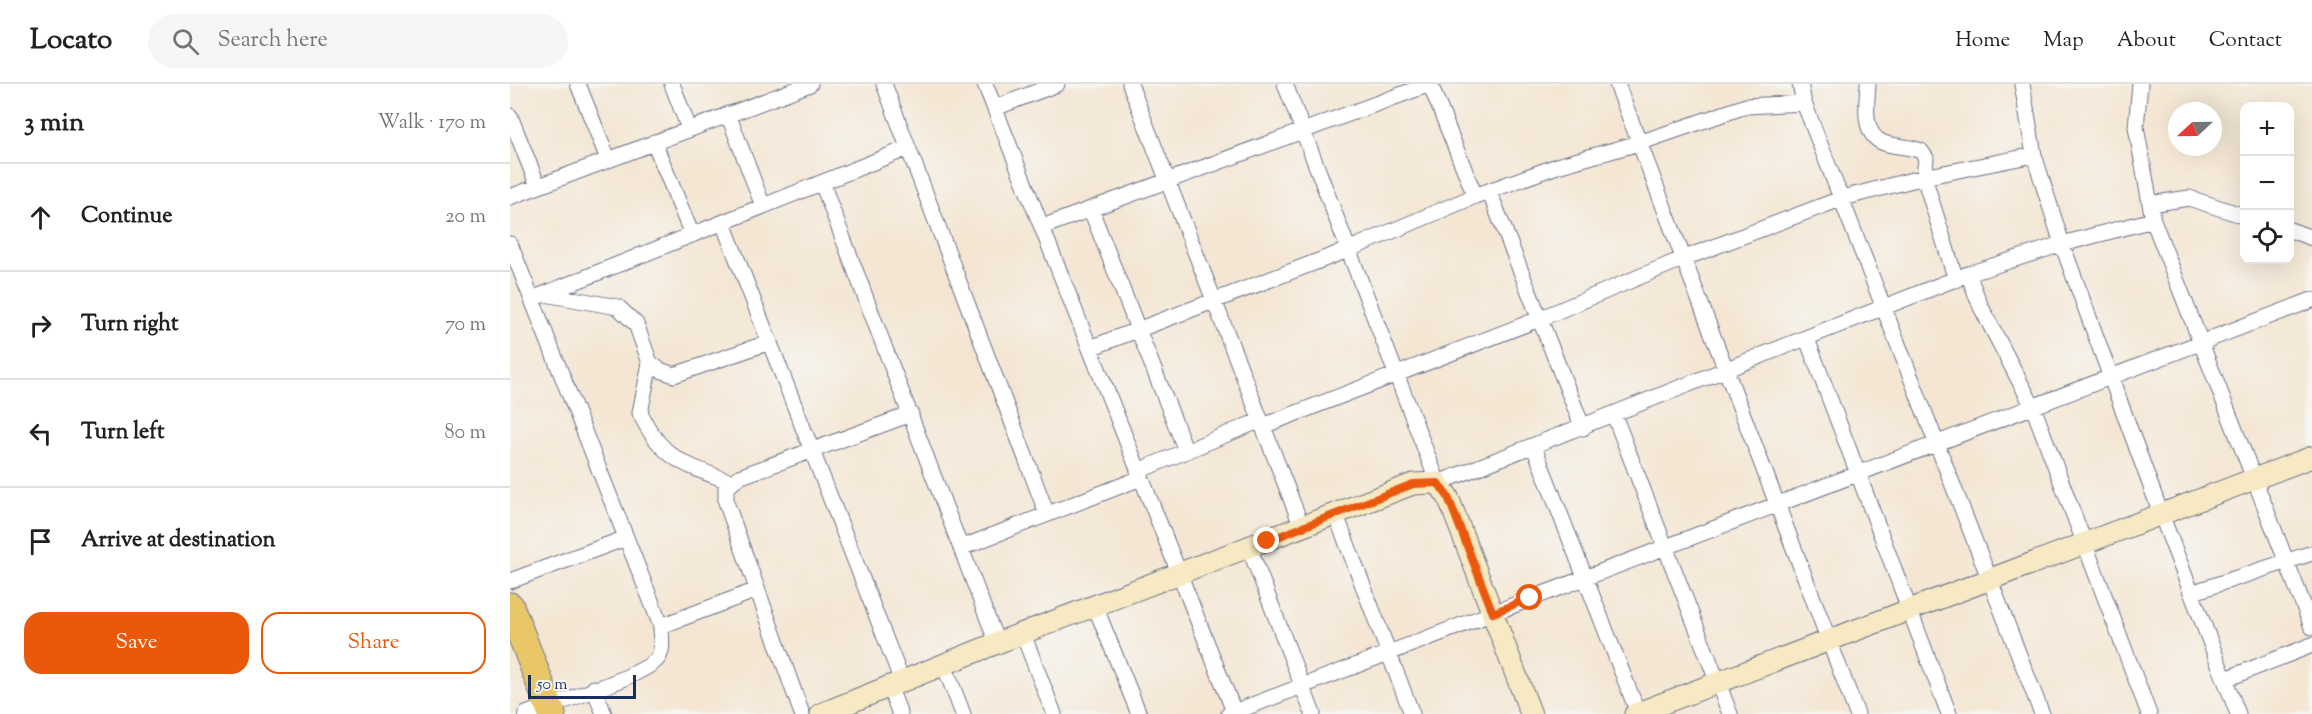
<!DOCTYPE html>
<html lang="en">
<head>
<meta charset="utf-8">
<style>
  body { margin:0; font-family:"Sorts Mill Goudy",serif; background:#f6f6f6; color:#202124 }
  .controls { position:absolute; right:18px; top:18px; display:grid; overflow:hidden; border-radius:12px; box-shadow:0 6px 24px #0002 }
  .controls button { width:54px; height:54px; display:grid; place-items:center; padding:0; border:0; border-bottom:2px solid #e0e0e0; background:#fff; color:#202124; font:30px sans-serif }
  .compass { position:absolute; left:1658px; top:18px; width:54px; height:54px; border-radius:50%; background:#fff; box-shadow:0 6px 24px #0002; rotate:248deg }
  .scale { position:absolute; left:18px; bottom:15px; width:108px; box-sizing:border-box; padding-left:6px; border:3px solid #1b2f5e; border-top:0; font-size:16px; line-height:21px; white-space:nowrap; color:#1b2f5e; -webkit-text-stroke:4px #f6f6f2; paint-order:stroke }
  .stop { position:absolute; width:18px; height:18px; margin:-14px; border:4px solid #ea580c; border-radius:50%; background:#fff }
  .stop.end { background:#ea580c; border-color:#fff; box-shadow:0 2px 6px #0008 }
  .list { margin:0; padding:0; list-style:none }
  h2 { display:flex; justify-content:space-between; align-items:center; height:78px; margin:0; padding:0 24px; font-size:26px }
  h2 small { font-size:20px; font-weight:400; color:#757577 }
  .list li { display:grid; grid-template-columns:39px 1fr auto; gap:18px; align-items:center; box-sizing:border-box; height:108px; padding:0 24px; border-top:2px solid #e0e0e0 }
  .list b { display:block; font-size:22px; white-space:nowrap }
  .list em { font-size:20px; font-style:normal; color:#757577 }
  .actions { display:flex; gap:12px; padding:18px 24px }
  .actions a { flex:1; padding:14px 0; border:2px solid #ea580c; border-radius:18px; text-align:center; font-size:21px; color:#ea580c }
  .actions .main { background:#ea580c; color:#fff }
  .icon { flex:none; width:33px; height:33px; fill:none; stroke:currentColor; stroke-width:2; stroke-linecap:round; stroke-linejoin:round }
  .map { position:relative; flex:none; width:1802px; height:630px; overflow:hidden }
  header { display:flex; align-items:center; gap:36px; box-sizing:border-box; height:84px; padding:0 30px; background:#fff; border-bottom:2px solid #e0e0e0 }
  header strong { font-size:28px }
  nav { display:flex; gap:33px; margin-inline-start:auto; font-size:21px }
  .search { width:420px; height:54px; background:#f6f6f6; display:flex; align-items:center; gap:15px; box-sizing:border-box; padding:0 21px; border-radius:33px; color:#757577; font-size:22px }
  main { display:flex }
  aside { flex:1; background:#fff }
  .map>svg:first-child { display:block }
</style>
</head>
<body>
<header>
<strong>Locato</strong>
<div class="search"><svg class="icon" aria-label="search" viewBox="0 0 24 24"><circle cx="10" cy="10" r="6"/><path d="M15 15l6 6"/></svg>Search here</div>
<nav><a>Home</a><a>Map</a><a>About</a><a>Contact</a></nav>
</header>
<main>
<aside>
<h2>3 min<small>Walk · 170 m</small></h2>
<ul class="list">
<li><svg class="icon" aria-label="ahead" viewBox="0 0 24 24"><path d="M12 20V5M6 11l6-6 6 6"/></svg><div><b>Continue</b></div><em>20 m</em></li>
<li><svg class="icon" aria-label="right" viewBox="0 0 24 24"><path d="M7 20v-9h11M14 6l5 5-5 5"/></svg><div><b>Turn right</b></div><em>70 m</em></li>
<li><svg class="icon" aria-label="left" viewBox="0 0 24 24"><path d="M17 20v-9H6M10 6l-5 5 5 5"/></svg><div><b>Turn left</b></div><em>80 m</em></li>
<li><svg class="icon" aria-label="arrive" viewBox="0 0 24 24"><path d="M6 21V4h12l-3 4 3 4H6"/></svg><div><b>Arrive at destination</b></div></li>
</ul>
<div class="actions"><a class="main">Save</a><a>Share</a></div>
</aside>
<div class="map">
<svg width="1802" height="630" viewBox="0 0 1802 630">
  <rect width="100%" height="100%" fill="#f6f6f2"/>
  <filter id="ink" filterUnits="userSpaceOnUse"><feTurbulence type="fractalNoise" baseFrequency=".0167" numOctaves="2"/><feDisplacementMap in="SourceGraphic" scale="12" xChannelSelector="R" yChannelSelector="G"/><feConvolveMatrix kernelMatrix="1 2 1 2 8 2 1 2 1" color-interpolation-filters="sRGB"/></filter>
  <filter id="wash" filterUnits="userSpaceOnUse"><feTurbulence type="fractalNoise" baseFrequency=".008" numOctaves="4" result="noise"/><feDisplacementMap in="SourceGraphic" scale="24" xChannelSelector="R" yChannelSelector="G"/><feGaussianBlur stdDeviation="1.35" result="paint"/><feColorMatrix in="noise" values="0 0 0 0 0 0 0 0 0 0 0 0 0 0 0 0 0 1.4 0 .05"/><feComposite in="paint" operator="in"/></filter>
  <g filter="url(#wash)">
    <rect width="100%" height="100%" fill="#f4e6d3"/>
  </g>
  <g filter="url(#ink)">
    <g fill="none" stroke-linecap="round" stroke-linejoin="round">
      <g stroke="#676f87" stroke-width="17">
        <path id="street" d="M68 0 98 75
          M162 0 179 45
          M374 0 537 430
          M475 0 725 630
          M620 0 792 443
          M775 0 928 399 1458 190 1552 160 1643 136
          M920 0 965 112
          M1107 0 1347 630
          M1290 0 1294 19 1532 630
          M1358 0C1357 19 1351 51 1374 59 1386 63 1399 62 1411 67L1416 74 1414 93 1446 196
          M1512 0 1524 71 1552 160 1651 430 1728 630
          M1630 0 1626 43 1643 136 1802 543
          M485 24 547 0
          M218 30 253 122
          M0 32 28 102
          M144 58 182 151
          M312 99 487 559
          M979 107 1073 344
          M0 113 300 0
          M1640 120 1679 114 1734 132
          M581 126 676 367
          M213 139 392 597
          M532 143 920 0
          M1780 146 1802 154
          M0 160 151 542C151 553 154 565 148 574 135 592 41 621 16 630
          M1458 190 1471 223 1523 323 1639 630
          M35 210 108 223 126 240 140 279 150 286 164 291 260 258
          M22 215 398 64
          M1297 255 1439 630
          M580 264 840 165 965 112 1047 82 1129 59 1236 22 1294 19
          M140 279 130 329C152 376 176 381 221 398
          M1104 331 1220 630
          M753 342 1029 235 1172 175 1333 114 1414 93 1524 71
          M1024 363 1128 629
          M628 387 751 336
          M826 431 902 630
          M453 463 631 394
          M739 463 803 630
          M0 497 116 454
          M1681 509 1802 469
          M585 522 629 630
          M151 542 247 506
          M513 550 544 630
          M434 581 453 630
          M1716 595 1802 561
          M379 602 390 630
          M84 604 94 630
          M292 630 216 418V404L229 393 401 330
          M719 630 1802 216"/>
      </g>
      <g stroke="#676f87" stroke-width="23">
        <path id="secondary" d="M311 630 487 559 903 400 928 399 938 413 1021 630
          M1125 630 1802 373"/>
      </g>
      <g stroke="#676f87" stroke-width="29">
        <path id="highway" d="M0 522 42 630"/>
      </g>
      <use href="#street" stroke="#fff" stroke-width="15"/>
      <use href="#secondary" stroke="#f6e9c3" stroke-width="21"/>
      <use href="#highway" stroke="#e9c769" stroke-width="27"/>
    </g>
  </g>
  <g fill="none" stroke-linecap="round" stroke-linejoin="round" filter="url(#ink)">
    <path stroke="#ea580c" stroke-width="8" d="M757 457 903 400 928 399 938 413 983 529 1020 514"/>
  </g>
</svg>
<div class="controls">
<button>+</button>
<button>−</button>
<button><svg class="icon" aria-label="locate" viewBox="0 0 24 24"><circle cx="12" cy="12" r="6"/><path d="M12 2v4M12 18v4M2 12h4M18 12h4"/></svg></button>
</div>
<svg class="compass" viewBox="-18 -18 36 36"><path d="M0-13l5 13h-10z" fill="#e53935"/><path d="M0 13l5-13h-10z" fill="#757577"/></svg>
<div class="scale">50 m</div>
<div class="stop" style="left:1020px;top:514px"></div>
<div class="stop end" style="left:757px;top:457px"></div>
</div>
</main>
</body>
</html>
